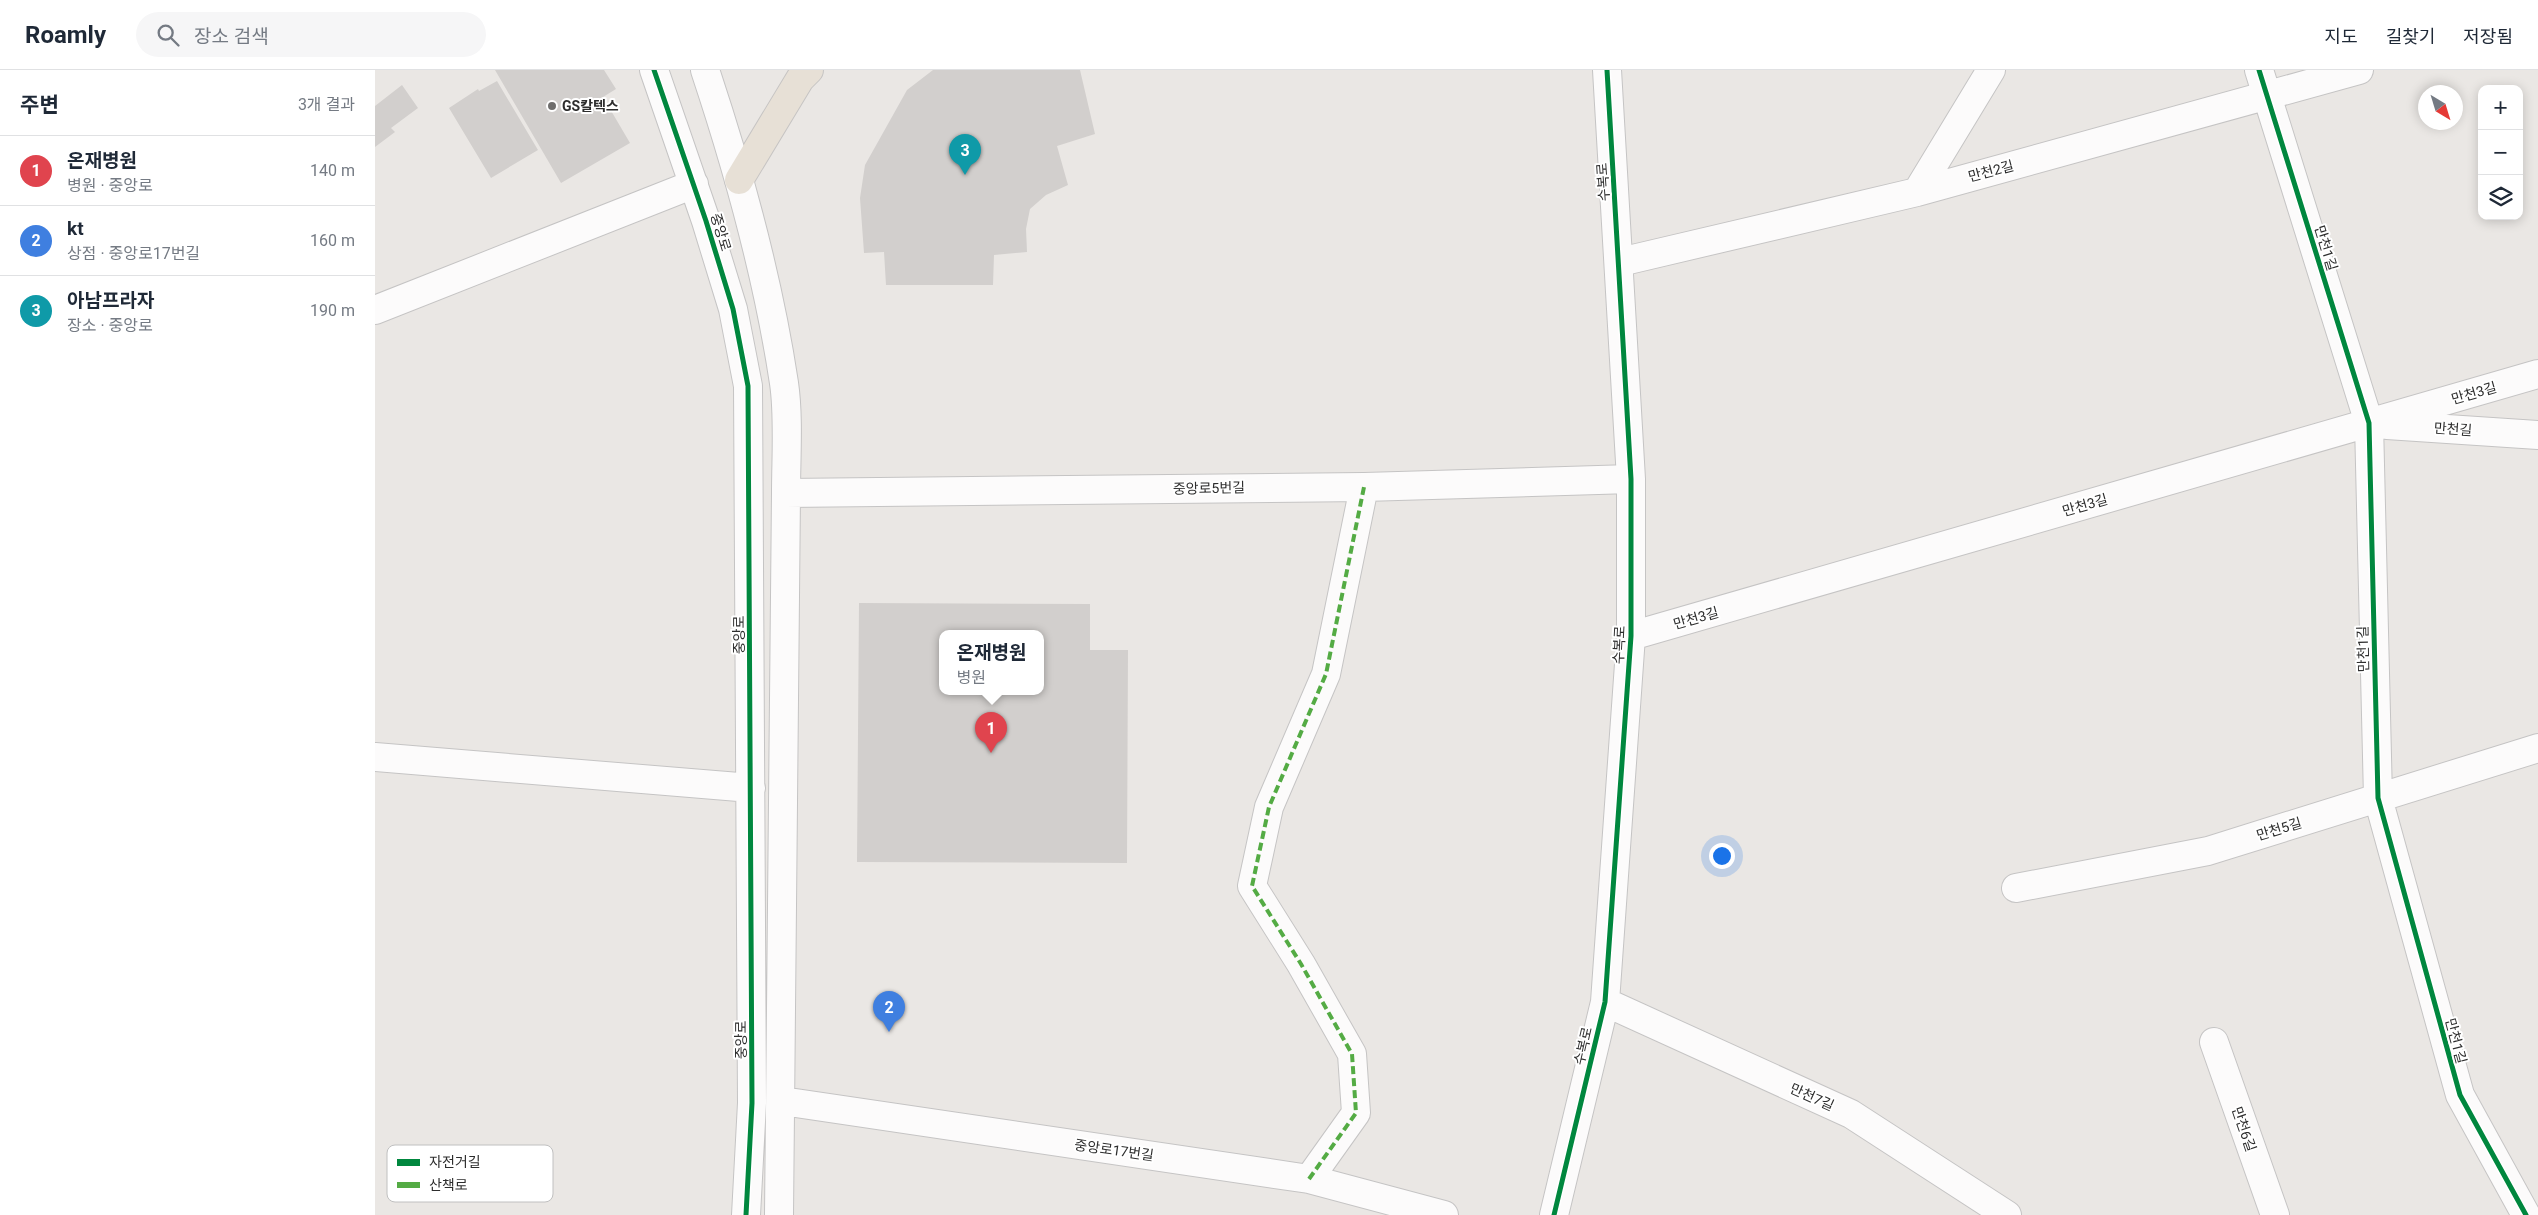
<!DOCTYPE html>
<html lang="ko">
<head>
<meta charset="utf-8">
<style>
  body { margin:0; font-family:Roboto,"Noto Sans KR",sans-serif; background:#f6f6f7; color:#1f2937 }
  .controls { position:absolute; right:15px; top:15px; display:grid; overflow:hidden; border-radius:10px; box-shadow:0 2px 12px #0003 }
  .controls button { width:45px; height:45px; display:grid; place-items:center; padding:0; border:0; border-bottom:1px solid #e0e1e3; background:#fff; color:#1f2937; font:25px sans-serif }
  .compass { position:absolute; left:2043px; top:15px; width:45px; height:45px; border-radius:50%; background:#fff; box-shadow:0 2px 12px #0003; rotate:142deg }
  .you { position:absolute; left:1346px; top:785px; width:18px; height:18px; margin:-12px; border:4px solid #fff; border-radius:50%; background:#1a73e8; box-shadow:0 0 0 8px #1a73e833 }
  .badge { display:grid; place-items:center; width:32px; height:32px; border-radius:50%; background:#111827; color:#fff; font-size:16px; font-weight:700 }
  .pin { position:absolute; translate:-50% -41px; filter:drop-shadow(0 1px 2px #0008) }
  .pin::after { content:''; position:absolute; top:26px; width:18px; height:15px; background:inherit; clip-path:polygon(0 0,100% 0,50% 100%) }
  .popup { position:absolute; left:564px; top:560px; width:105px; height:65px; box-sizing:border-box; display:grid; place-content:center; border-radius:10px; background:#fff; filter:drop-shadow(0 1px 4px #0005); font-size:16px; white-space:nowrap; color:#747a83 }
  .popup b { font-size:19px; color:#1f2937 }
  .popup::after { content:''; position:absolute; left:50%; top:100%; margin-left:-10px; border:10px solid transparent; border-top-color:#fff }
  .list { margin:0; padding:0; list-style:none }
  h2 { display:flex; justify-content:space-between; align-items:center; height:65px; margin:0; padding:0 20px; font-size:21px }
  h2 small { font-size:16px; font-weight:400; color:#747a83 }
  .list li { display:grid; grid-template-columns:32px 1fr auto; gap:15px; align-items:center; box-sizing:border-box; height:70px; padding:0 20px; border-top:1px solid #e0e1e3 }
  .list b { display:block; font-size:19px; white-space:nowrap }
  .list p { margin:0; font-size:16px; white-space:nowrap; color:#747a83 }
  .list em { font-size:16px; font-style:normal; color:#747a83 }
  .icon { flex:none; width:28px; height:28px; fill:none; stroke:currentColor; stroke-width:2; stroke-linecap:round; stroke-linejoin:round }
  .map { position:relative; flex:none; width:2163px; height:1145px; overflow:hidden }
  header { display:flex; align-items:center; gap:30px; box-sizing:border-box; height:70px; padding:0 25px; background:#fff; border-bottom:1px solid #e0e1e3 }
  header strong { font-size:24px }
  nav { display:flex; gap:28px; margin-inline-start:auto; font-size:18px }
  .search { width:350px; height:45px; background:#f6f6f7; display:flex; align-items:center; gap:12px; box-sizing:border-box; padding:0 18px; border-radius:28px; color:#747a83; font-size:19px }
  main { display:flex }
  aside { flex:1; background:#fff }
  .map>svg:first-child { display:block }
</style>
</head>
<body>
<header>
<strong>Roamly</strong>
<div class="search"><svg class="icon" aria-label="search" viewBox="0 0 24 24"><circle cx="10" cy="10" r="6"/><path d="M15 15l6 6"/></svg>장소 검색</div>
<nav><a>지도</a><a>길찾기</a><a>저장됨</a></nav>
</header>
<main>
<aside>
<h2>주변<small>3개 결과</small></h2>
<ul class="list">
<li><span class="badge" style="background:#e0444e">1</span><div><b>온재병원</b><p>병원 · 중앙로</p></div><em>140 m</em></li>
<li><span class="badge" style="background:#3f7fe0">2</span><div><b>kt</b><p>상점 · 중앙로17번길</p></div><em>160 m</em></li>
<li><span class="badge" style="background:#0f9aa8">3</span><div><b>아남프라자</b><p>장소 · 중앙로</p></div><em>190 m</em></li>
</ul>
</aside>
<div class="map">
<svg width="2163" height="1145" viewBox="0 0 2163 1145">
  <rect width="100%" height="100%" fill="#eae7e4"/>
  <path fill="#d2cfcd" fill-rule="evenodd" d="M120 0H229L241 19 228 27 255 73 186 113Z
    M558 0H705L720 64 682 76 693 115 671 125 655 139 651 159 652 182 619 185 618 215H511L509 182 489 183 485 128 490 95 532 20Z
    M122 11 163 80 116 108 74 38 103 19 104 21Z
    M27 15 43 38 16 58 20 62 0 77V36Z
    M484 533 715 534V580H753L752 793 482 792ZM567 564H665V622H567Z"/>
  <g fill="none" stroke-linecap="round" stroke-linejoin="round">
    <g stroke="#c5c4c4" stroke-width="30">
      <path id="minor" d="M279 0 331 151 358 239 373 316 377 1033 371 1145
        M330 0C364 102 393 207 409 313 414 347 411 388 411 423L404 1145
        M1884 0 1994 353 2003 728 2085 1025 2151 1145
        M1542 122 1616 0
        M1245 192 1542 122 1984 0
        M0 240 319 114
        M2012 355 2163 365
        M411 423 989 417 1256 409
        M1256 566 2163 304
        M0 687 376 718
        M1641 818 1833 781 2163 678
        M1230 932 1476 1044 1632 1145
        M1839 972 1900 1145
        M407 1031 934 1109 1069 1145
        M934 1109 981 1043 977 984 926 894 877 816 894 737 951 604 989 417
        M1179 1145 1230 932 1256 566V409L1232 0"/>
    </g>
    <g stroke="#c6c4c3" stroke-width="30">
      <path id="major" d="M364 110 425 9 434 0"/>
    </g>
    <use href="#minor" stroke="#fcfbfb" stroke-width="28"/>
    <use href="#major" stroke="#e7e0d6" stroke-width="28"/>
    <path stroke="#54ab44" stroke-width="4" stroke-dasharray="8 4" stroke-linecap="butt" d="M934 1109 981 1043 977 984 926 894 877 816 894 737 951 604 989 417"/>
    <g stroke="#fff" stroke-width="8">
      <path id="cycleway" d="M279 0 331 151 358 239 373 316 377 1033 371 1145
        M1884 0 1994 353 2003 728 2085 1025 2151 1145
        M1179 1145 1230 932 1256 566V409L1232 0"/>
    </g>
    <use href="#cycleway" stroke="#00873e" stroke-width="5"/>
  </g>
  <circle fill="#6f6e6d" stroke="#fff" stroke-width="2" cx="177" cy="36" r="5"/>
  <g text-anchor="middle" stroke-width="4" stroke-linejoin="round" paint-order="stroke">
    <g font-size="14" font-weight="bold" fill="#2d2d2d" stroke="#fff" text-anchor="start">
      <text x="187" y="41">GS칼텍스</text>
    </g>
    <g font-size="14" fill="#2d2d2d" stroke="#fff">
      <text transform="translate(1616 101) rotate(-15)" y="5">만천2길</text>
      <text transform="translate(1228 112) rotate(-94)" y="5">수복로</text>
      <text transform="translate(346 162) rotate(73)" y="5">중앙로</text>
      <text transform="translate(1951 178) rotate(73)" y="5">만천1길</text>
      <text transform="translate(2099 323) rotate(-16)" y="5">만천3길</text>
      <text transform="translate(2078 359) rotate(4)" y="5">만천길</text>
      <text transform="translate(834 418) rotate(-1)" y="5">중앙로5번길</text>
      <text transform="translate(1710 435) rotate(-16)" y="5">만천3길</text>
      <text transform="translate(1321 548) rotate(-16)" y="5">만천3길</text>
      <text transform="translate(364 565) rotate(-90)" y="5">중앙로</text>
      <text transform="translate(1244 575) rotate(-87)" y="5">수복로</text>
      <text transform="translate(1988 579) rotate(-91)" y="5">만천1길</text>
      <text transform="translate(1904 759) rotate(-17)" y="5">만천5길</text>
      <text transform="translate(366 970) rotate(-90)" y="5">중앙로</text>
      <text transform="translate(2081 971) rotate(75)" y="5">만천1길</text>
      <text transform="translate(1208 976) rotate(-77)" y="5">수복로</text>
      <text transform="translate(1437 1027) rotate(24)" y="5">만천7길</text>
      <text transform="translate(1869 1059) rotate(71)" y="5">만천6길</text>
      <text transform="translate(739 1080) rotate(8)" y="5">중앙로17번길</text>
    </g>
  </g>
  <rect x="12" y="1075" width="166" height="57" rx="8" fill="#fff" stroke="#c0c0c0" stroke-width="1"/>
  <rect x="22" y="1089" width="23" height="7" fill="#00873e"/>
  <rect x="22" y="1112" width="23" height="6" fill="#54ab44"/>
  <g font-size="14" fill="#2d2d2d">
    <text x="54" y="1097">자전거길</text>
    <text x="54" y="1120">산책로</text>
  </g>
</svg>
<div class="controls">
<button>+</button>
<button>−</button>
<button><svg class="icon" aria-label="layers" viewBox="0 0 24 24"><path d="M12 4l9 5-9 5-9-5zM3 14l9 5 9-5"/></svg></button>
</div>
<svg class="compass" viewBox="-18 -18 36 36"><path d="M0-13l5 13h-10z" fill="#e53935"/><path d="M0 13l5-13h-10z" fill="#747a83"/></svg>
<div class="you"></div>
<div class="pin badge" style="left:616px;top:683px;background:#e0444e">1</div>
<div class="popup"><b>온재병원</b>병원</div>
<div class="pin badge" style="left:514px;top:962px;background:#3f7fe0">2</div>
<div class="pin badge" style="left:590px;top:105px;background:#0f9aa8">3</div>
</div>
</main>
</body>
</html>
